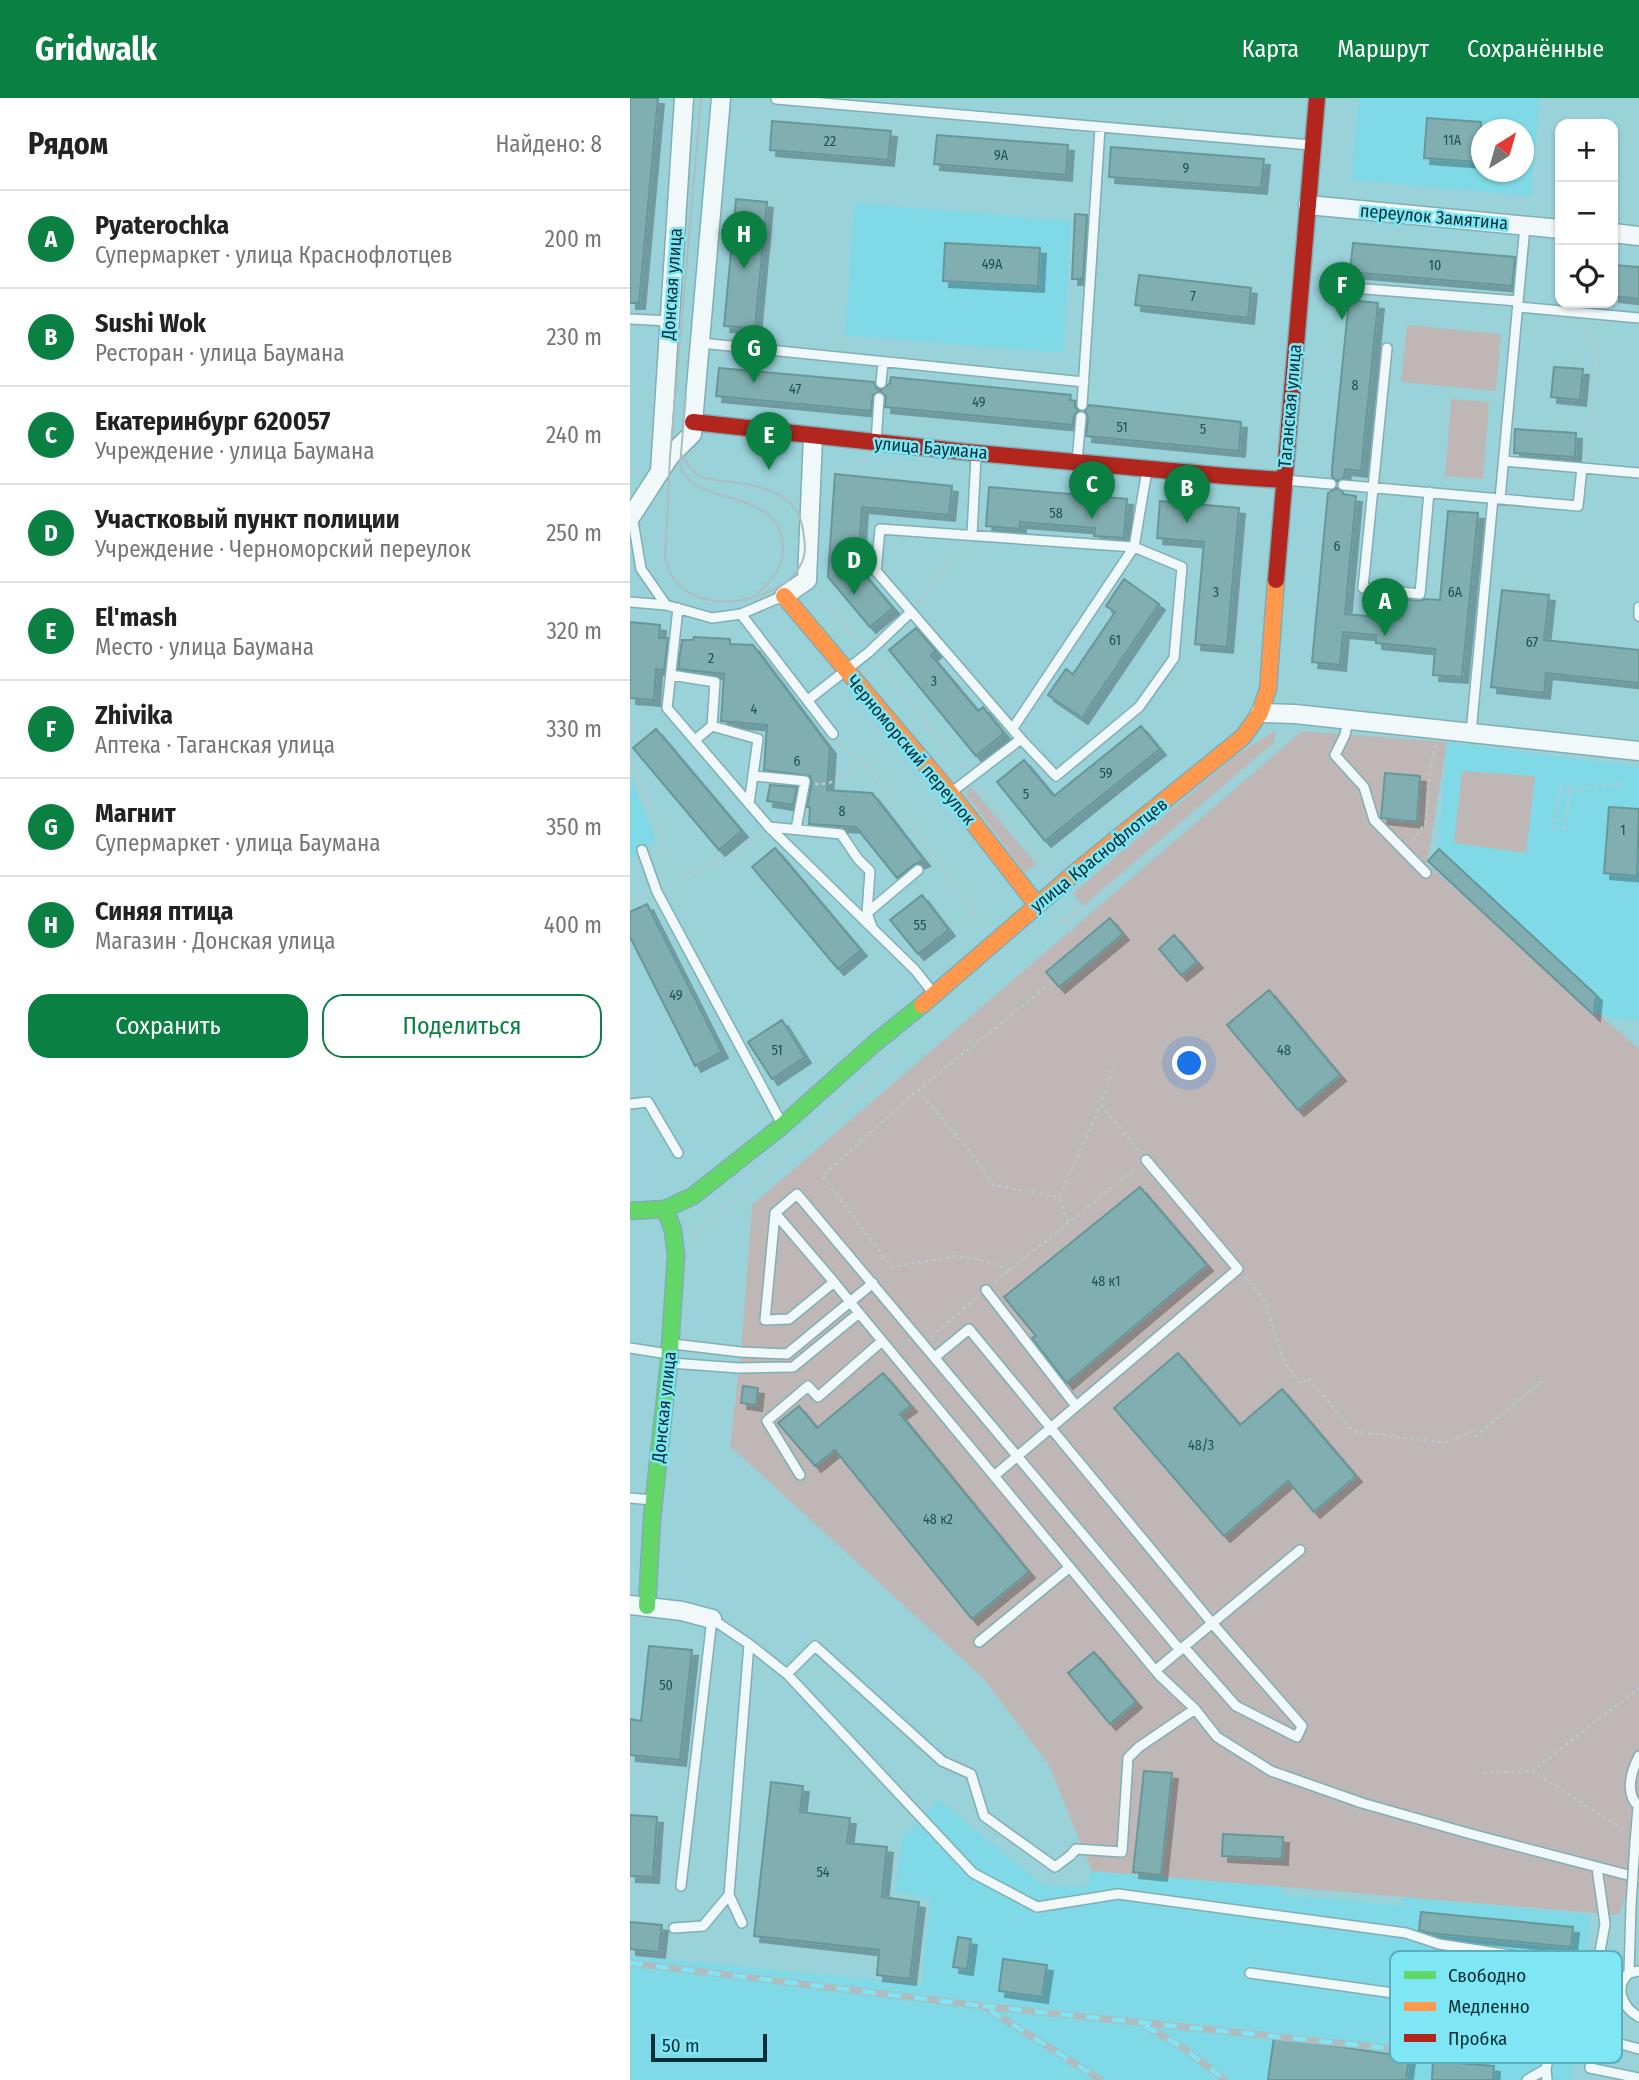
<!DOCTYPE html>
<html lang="ru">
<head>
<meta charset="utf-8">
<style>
  body { margin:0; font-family:"Fira Sans Condensed",sans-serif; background:#f6f6f6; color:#222 }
  .controls { position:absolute; right:21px; top:21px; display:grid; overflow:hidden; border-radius:14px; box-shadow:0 2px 5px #0004 }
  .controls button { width:63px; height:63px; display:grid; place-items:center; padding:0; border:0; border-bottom:2px solid #e0e0e0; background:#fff; color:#222; font:35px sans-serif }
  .compass { position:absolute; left:841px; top:21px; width:63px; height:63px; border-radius:50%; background:#fff; box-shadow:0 2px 5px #0004; rotate:37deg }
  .scale { position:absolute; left:21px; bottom:18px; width:116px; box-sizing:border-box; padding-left:7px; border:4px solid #002f35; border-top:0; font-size:19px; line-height:24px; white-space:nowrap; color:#002f35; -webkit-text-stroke:5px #7fe6f5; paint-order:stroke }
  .you { position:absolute; left:560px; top:966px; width:24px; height:24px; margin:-18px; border:5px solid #fff; border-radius:50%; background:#1a73e8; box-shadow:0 0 0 10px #1a73e833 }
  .badge { display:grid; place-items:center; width:46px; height:46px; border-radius:50%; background:#0b8043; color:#fff; font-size:23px; font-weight:700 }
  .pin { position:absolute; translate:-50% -58px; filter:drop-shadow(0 2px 4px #0008) }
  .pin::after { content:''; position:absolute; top:37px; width:24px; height:21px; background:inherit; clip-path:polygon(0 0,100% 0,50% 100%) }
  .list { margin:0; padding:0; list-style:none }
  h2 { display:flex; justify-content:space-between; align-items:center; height:91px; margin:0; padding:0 28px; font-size:30px }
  h2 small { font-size:23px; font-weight:400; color:#767676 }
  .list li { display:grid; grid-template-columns:46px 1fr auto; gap:21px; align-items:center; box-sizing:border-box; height:98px; padding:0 28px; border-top:2px solid #e0e0e0 }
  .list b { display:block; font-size:26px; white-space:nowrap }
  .list p { margin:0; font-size:23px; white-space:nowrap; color:#767676 }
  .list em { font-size:23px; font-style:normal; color:#767676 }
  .actions { display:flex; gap:14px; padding:21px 28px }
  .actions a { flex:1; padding:16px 0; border:2px solid #0b8043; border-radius:21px; text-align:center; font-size:24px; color:#0b8043 }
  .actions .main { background:#0b8043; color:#fff }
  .icon { flex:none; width:38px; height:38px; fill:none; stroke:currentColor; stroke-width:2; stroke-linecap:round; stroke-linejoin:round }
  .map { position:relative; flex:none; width:1009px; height:1982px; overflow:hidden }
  header { display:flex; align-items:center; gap:42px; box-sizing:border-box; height:98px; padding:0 35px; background:#0b8043; color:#fff }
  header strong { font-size:33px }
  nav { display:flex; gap:38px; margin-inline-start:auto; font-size:24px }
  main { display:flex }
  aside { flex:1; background:#fff }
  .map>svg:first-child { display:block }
</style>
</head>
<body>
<header>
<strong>Gridwalk</strong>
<nav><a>Карта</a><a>Маршрут</a><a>Сохранённые</a></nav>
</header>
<main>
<aside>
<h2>Рядом<small>Найдено: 8</small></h2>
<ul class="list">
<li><span class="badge">A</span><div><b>Pyaterochka</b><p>Супермаркет · улица Краснофлотцев</p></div><em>200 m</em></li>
<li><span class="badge">B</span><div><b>Sushi Wok</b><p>Ресторан · улица Баумана</p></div><em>230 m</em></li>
<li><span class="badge">C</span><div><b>Екатеринбург 620057</b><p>Учреждение · улица Баумана</p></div><em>240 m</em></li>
<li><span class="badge">D</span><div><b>Участковый пункт полиции</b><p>Учреждение · Черноморский переулок</p></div><em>250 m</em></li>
<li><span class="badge">E</span><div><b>El'mash</b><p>Место · улица Баумана</p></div><em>320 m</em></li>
<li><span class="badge">F</span><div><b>Zhivika</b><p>Аптека · Таганская улица</p></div><em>330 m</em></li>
<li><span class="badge">G</span><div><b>Магнит</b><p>Супермаркет · улица Баумана</p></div><em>350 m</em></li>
<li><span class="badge">H</span><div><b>Синяя птица</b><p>Магазин · Донская улица</p></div><em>400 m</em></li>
</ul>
<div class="actions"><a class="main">Сохранить</a><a>Поделиться</a></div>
</aside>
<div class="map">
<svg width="1009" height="1982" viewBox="0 0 1009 1982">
  <defs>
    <filter id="shadow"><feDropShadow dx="6" dy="6" stdDeviation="0" flood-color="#0004"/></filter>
  </defs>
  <rect width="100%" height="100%" fill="#9ad2da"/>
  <path fill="#7fd9e6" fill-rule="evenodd" d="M729 0H910L901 98 721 82ZM852 32H894V74H852Z
    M225 105 441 123 433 255 215 237Z
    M817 644 1009 669V922L964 917 966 897 809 751Z
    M0 678 26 743 0 760Z
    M309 1702 413 1788 456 1789 462 1773 648 1786 653 1797 773 1808 774 1799 960 1817 941 1982H0V1858L292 1886 300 1801 265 1793 273 1739Z"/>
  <path fill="#bfb7b6" d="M777 227 871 236 866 293 771 284Z
    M821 301 859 304 853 381 815 378Z
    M646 632 644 644 453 808 443 795 604 659Z
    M672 633 817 644 797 766 1009 951V1756L989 1817 462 1773 419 1667 354 1581 100 1348 111 1254 122 1107Z
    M832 673 905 678 896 755 824 745Z
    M341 689 406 766 395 775 336 696Z"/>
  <path fill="#81afb1" stroke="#67979a" stroke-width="2" filter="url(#shadow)" d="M0 0H28L9 205H0Z
    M797 20 851 24 848 64 794 60Z
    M142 23 261 33 258 62 140 52Z
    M307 37 438 47 436 77 304 66Z
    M481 49 634 61 631 90 479 79Z
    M106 101 137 104 125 230 94 228Z
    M445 116 457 117 453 181H442Z
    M315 145 410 150 408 188 313 183Z
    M723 145 885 159 882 188 720 174Z
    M983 167 1009 169V201L983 198Z
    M509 177 621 190 618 220 505 207Z
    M719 202 748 205 731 373 715 371 714 380 707 383 702 379V370Z
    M924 269 953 271 950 302 921 299Z
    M89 270 244 284 246 290 251 292 260 285 261 279 441 297 440 302 445 303V309L448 313 444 318 443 327 255 309 256 298 250 293 243 297 241 313 86 298Z
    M459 307 611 324 609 353 456 338 458 319 455 313Z
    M885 331 946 335 945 359 884 355Z
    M205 376 322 388 319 417 232 409 228 469 263 510 240 529 198 479Z
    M359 389 497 401 494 440 464 438 465 430 390 424V431L356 428Z
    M707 390 713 394 712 396 726 398 715 516 747 519 749 499 789 503 795 501 810 502 818 413 848 415 832 579 803 577 805 551 746 545V537L713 534 710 567 682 564 698 395Z
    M530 403 609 410 597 549 565 546 574 444 527 440Z
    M494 481 529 506 452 620 418 597 436 571 443 576 485 514 476 508Z
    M872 492 919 497 914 542 1009 552V585L916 575 914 595 861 589Z
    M0 524 30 527 29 540H38L34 572 26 571 24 602 0 600Z
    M286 530 306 553 301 557 348 613 353 609 374 635 346 658 259 552Z
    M64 539 100 541V546L123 547 200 650 197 692 242 695 294 762 283 767 267 780 226 729 179 726 180 709H177L182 684 180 678 134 672 137 627 91 623 94 576 48 571 52 542H63Z
    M511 628 530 651 415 743 367 684 394 662 424 698Z
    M26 631 112 733 89 752 3 650Z
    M755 675 790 678 787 724 751 720Z
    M140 687 167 689 163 707 137 703Z
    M979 709 1009 711 1007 778 974 775Z
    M145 750 231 852 208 871 122 769Z
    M809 751 966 897 964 917 798 763Z
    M292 797 319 832 288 856 260 822Z
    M17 806 92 954 65 968 0 839V814Z
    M480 820 493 836 429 889 416 874Z
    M544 837 567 864 551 877 529 851Z
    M639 892 710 977 668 1012 597 927Z
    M152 922 175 959 142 981 118 944Z
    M510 1089 577 1167 437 1285 402 1240 406 1238 374 1199Z
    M548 1255 610 1327 652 1291 726 1378 684 1414 658 1383 594 1438 484 1310Z
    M253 1275 281 1308 270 1316 399 1474 342 1521 205 1352 185 1368 148 1325 169 1308 187 1330Z
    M113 1288 128 1290 126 1307 111 1305Z
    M19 1548 62 1552 50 1662 0 1657V1621L11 1623Z
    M464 1554 506 1604 480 1626 438 1575Z
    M514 1673 542 1675 531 1777 503 1774Z
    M141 1684 173 1688 170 1714 220 1720 217 1745 257 1749 252 1799 289 1804 280 1881 247 1877 249 1852 124 1838Z
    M0 1717 27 1719 23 1779 0 1778Z
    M593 1736 653 1739 652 1761 592 1758Z
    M791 1814 943 1829 941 1849 799 1835 789 1832Z
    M0 1824 32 1827 29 1854 0 1851Z
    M328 1839 341 1841 337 1871 323 1869Z
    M373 1861 417 1867 412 1899 369 1893Z
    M644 1939 779 1959 776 1982H638Z
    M803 1963 864 1968 863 1982H802Z"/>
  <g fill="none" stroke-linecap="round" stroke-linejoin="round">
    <g stroke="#81aeb5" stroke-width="12">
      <path id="lane" d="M146 1 681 47
        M723 190 888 203
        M888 209 1009 220
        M0 221 39 223
        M71 245 454 284
        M757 250 733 490 790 496 799 394
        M251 285 253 264
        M452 307 470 30
        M246 344 249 300
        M447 363 451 319
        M874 363 1009 375
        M654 382 701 386
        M713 387 948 408 952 370
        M870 401 895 128
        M2 417 11 471 36 507 82 520 111 516 153 498
        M250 431 504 449 552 469 544 560 509 609 426 678 391 641 246 473Z
        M342 437 346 358
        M0 504 36 507
        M1009 509V518
        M48 510 37 610 139 729 285 872 304 896
        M111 516 203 636
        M41 577 85 584 82 628
        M178 602 239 554 281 514
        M718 622 715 637 705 657 734 689 744 722 796 775
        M383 630 504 449 517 372
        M841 635 863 400
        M65 642 82 628 128 641 119 706
        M124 678 175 683 166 731
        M323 693 391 641
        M139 729 211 736 228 761 240 773 237 815 242 829
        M12 752 27 794 152 1026
        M237 815 288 772
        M0 1006 18 1004 48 1055
        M145 1115 204 1184
        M356 1192 446 1308
        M229 1215 204 1184 159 1221 135 1222 145 1115 167 1096 550 1552
        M43 1246 111 1254 157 1256 243 1185
        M0 1250 38 1256
        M305 1259 339 1231 582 1525 672 1628 667 1639 606 1608 554 1549
        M41 1265 109 1270 163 1269 229 1215 529 1577 565 1611 587 1639 641 1673 732 1705 841 1736 1009 1780
        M170 1377 137 1323 178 1288 188 1299 252 1243
        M364 1378 608 1171 516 1062
        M0 1400 22 1402
        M349 1544 440 1469
        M526 1572 670 1452
        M157 1576 185 1548 312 1663 341 1676 354 1718 425 1769 441 1757 446 1751 492 1754 498 1660 509 1649 565 1611
        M1009 1658C1001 1674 994 1695 1009 1709
        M1005 1745 1008 1709
        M967 1770 975 1826 959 1914 965 1934 987 1945 1009 1951
        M51 1788 82 1521 119 1546 157 1576 343 1775 407 1809 488 1796 776 1835 809 1846 921 1863 932 1888 916 1971 897 1982
        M1001 1808 999 1875C983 1889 993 1910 1009 1919
        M112 1825 99 1797 119 1546
        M44 1830 73 1828 99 1797
        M620 1875 927 1918
        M999 1875 1009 1873
        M965 1934 960 1970 1009 1980
        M916 1971 917 1982"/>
    </g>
    <g stroke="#81aeb5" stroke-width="21">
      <path id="street" d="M678 107 930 131
        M983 135 1009 138
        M30 373 54 0
        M0 417H2L40 358 62 336 91 0
        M154 498 177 482 183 339
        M630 615 665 616 1009 653
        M0 1507 52 1513 82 1521"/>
    </g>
    <g stroke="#81aeb5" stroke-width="19">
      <path id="fast" d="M0 1113 35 1111 63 1098 153 1027 246 944 292 907
        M17 1508 22 1420 39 1265 46 1158 43 1132 35 1111"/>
    </g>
    <g stroke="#81aeb5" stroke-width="19">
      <path id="slow" d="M154 498 320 695 407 807
        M292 907 447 773 613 639 630 615 638 591 646 482"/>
    </g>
    <g stroke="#81aeb5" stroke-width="19">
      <path id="jam" d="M63 324 336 354 596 378 653 382
        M646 482 687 0"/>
    </g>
    <path stroke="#b7c9cb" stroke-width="2.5" stroke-dasharray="3.5 3.5" stroke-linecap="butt" d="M953 227 967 259 959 360
      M0 374 11 375
      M188 495 232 546
      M289 503 333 448
      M247 564 333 670
      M0 636 5 626
      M209 644 246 679 349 821
      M0 659 31 739V756L27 759
      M185 686C206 687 215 677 230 664
      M349 689 418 773
      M930 694 994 685
      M923 731 931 686
      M933 732 942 685
      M783 743 796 724 800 670 806 646
      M39 788 114 751 130 736
      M0 803 17 797
      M442 803 445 808 447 815
      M434 820 444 838
      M417 828 454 813 463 805 663 633
      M288 992 339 1052 363 1087 429 1099
      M471 1007 509 1053
      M438 1124 429 1099 471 1007 483 969
      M65 1145 66 1136 198 1021 276 948
      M380 1172 351 1162 326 1158 262 1169 192 1078 288 992 417 888
      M615 1179 635 1203 653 1262 671 1286 678 1280 723 1333 815 1345 842 1333 846 1338 914 1282
      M365 1184 506 1070
      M301 1239 346 1200
      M902 1673 994 1732
      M853 1675 902 1673 1009 1590"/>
    <use href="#lane" stroke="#f0f8f9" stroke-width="9"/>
    <use href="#street" stroke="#f0f8f9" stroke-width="18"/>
    <use href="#fast" stroke="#63d668" stroke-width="16"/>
    <use href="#slow" stroke="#ff974d" stroke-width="16"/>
    <use href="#jam" stroke="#b3261e" stroke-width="16"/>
    <path stroke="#adbdbf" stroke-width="2" d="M56 297 50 367C63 412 149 386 153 448 154 469 143 480 129 494
      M51 356C56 364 61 372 68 377 75 382 86 382 94 383 126 387 168 392 173 432 175 445 177 456 170 468 164 480 154 486 142 492 112 508 61 511 41 476 39 472 37 466 35 461L40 358 71 0"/>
    <g stroke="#adbdbf" stroke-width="7">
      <path id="rail" d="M0 1865 353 1908 471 1982
        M353 1908 852 1960
        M515 1928 552 1949 595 1982"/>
    </g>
    <use href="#rail" stroke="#7fe6f5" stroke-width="4.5" stroke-dasharray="13" stroke-linecap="butt"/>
    <g stroke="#81aeb5" stroke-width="12" stroke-linecap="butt">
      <path id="lane-bridge" d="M1001 1808 1005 1745"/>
    </g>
    <use href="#lane-bridge" stroke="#f0f8f9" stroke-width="9"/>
  </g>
  <g text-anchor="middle" stroke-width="5" stroke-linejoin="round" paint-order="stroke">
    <g font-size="14" fill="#204f54">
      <text x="822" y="47">11А</text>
      <text x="200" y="48">22</text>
      <text x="371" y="62">9А</text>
      <text x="556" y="75">9</text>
      <text x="362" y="171">49А</text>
      <text x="805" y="172">10</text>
      <text x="563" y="203">7</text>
      <text x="725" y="292">8</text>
      <text x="165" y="296">47</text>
      <text x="349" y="309">49</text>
      <text x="492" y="334">51</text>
      <text x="573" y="336">5</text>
      <text x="426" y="420">58</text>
      <text x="707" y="453">6</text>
      <text x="586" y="499">3</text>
      <text x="825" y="499">6А</text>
      <text x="485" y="547">61</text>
      <text x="902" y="549">67</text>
      <text x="81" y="565">2</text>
      <text x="304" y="588">3</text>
      <text x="124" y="616">4</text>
      <text x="167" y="668">6</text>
      <text x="476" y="680">59</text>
      <text x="396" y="701">5</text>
      <text x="212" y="718">8</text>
      <text x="993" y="737">1</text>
      <text x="290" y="832">55</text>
      <text x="46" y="902">49</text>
      <text x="147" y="957">51</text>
      <text x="654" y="957">48</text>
      <text x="476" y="1188">48 к1</text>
      <text x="571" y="1352">48/3</text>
      <text x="308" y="1426">48 к2</text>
      <text x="36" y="1592">50</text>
      <text x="193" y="1779">54</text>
    </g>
    <g font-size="18" fill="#002f35" stroke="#7fe6f5">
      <text transform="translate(804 119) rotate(5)" y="6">переулок Замятина</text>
      <text transform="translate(42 186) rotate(-86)" y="6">Донская улица</text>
      <text transform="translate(660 308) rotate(-85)" y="6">Таганская улица</text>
      <text transform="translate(301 350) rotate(5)" y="6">улица Баумана</text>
      <text transform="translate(281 652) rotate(50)" y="6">Черноморский переулок</text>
      <text transform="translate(469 757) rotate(-39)" y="6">улица Краснофлотцев</text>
      <text transform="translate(34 1309) rotate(-84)" y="6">Донская улица</text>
    </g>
  </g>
  <rect x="760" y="1853" width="232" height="112" rx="10" fill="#7fe6f5" stroke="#59afbb" stroke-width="2"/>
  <rect x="774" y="1873" width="32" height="8" fill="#63d668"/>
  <rect x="774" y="1904" width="32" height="9" fill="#ff974d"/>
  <rect x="774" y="1936" width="32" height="8" fill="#b3261e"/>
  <g font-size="19" fill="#002f35">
    <text x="818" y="1884">Свободно</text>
    <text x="818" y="1915">Медленно</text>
    <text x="818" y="1947">Пробка</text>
  </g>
</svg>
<div class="controls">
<button>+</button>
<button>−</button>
<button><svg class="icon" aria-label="locate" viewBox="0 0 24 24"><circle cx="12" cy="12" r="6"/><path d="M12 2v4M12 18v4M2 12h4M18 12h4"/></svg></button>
</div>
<svg class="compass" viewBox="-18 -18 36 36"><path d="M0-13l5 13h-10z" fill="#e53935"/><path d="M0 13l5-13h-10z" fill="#767676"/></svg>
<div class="scale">50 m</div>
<div class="you"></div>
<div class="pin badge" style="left:755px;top:538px">A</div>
<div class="pin badge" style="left:557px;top:425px">B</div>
<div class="pin badge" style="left:462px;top:421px">C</div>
<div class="pin badge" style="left:224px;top:497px">D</div>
<div class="pin badge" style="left:139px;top:372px">E</div>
<div class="pin badge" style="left:712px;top:222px">F</div>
<div class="pin badge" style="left:124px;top:285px">G</div>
<div class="pin badge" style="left:114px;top:171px">H</div>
</div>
</main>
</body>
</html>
